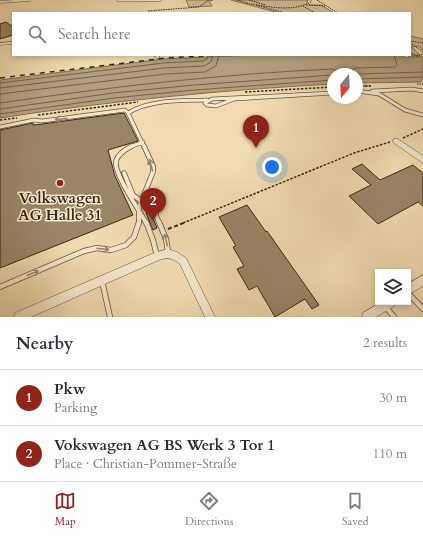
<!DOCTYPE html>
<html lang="en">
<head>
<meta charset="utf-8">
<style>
  body { margin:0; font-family:Cardo,serif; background:#f7f7f7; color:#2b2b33 }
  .controls { position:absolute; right:12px; bottom:12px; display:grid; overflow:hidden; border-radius:0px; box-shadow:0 2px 6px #0003 }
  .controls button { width:36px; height:36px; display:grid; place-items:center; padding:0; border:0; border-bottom:1px solid #e1e1e2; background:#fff; color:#2b2b33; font:20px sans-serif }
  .compass { position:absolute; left:327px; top:68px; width:36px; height:36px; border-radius:50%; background:#fff; box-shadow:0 2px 6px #0003; rotate:198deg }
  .you { position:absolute; left:272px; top:167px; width:14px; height:14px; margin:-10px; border:3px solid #fff; border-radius:50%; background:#1a73e8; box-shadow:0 0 0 6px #1a73e833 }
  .badge { display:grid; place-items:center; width:26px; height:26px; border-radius:50%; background:#8f2418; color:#fff; font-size:13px; font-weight:700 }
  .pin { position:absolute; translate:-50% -33px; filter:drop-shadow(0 1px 2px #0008) }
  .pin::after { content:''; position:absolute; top:21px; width:14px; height:12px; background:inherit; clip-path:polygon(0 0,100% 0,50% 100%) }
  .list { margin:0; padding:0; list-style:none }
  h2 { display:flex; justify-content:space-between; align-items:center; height:52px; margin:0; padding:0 16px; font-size:17px }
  h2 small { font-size:13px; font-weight:400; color:#7c7c81 }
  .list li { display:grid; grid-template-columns:26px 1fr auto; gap:12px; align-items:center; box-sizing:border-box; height:56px; padding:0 16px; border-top:1px solid #e1e1e2 }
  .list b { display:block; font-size:15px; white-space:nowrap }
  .list p { margin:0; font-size:13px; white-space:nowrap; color:#7c7c81 }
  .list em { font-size:13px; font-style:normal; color:#7c7c81 }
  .icon { flex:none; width:22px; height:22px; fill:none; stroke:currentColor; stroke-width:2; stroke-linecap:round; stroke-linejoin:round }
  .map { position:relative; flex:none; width:423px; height:317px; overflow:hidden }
  .search { position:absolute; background:#fff; box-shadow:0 2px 6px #0003; left:12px; right:12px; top:12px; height:44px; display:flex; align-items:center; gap:10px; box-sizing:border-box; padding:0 14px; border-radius:0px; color:#7c7c81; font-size:15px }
  .sheet { height:164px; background:#fff }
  nav { display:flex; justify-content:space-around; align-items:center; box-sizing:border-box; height:56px; border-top:1px solid #e1e1e2; background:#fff; font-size:11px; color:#7c7c81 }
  nav a { display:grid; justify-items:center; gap:2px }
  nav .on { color:#8f2418 }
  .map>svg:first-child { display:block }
</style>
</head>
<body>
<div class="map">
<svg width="423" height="317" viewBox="0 0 423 317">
  <rect width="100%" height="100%" fill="#f1dcb1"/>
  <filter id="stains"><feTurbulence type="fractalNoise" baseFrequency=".005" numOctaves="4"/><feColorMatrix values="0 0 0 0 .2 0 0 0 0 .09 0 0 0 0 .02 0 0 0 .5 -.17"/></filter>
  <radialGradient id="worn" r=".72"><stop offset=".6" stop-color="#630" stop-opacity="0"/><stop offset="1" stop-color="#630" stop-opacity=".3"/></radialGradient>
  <path fill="#d2be97" stroke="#867457" d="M186 0H213L209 1 212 6 189 7Z
    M231 0H308L306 5H321L334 13H279Z
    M410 36 423 39V50L418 46 411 47 420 55H409Z"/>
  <path fill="#b29f7d" stroke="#827054" d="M256 55H402L407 57H423V79L421 82 357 83V74H333V84C221 90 110 101 0 118V80L163 59Z"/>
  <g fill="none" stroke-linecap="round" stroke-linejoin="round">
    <path stroke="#76644a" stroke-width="1" d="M346 74 355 68 395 67 397 65 394 55
      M357 74 423 72
      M357 79 423 77
      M0 83 164 63 203 61 207 59 208 55
      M0 88 164 68 204 66 211 62 213 55
      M0 94 165 74 205 72 216 66 219 55
      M0 103C110 87 221 74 332 69L343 74
      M0 109 113 93 194 85 333 75
      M0 114 114 98 194 90 333 80"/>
  </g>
  <path fill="#998667" stroke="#392917" d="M6 22 13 27V35L0 39V24Z
    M124 113 138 141 108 150 115 176 133 215 0 268V130L33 123V125L42 124Z
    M362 164 380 180 413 165 423 173V206L418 202 378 224 349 196 371 185 352 169Z
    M247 205 266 232 267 231 319 305 312 309 305 299 275 317 257 286 249 290 237 269 244 266 233 247 236 246 219 217Z
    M150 211 157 228 153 230 146 213Z"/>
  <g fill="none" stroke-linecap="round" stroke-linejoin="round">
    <g stroke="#67563e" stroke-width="3">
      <path id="service-far4" d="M118 0H160
        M0 2 29 0"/>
    </g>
    <g stroke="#67563e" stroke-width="3.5">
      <path id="service-far3" d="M404 55 407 56"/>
    </g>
    <g stroke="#67563e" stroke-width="4.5">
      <path id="service-far2" d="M357 91 379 94 405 110 423 115
        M372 91 412 89 423 91
        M333 93 234 99 216 106 207 105 205 103 212 99Z
        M128 113C150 99 182 101 207 100
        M0 127 34 120 42 121 125 110 128 113 144 147
        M130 147 143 142"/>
    </g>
    <g stroke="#67563e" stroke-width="5.5">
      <path id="service-far1" d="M132 146C126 149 118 154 116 161 113 173 140 211 146 223
        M124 173 133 195 141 201 150 200 159 223
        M139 223V207L153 172V166L144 146"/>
    </g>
    <g stroke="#67563e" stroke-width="6">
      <path id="service" d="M146 222 153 240 157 256
        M159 222 166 239 168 252
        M102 281 110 317
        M0 287 84 251 97 248 111 250 126 245 134 237 139 222
        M408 293 423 309
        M385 306 394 317"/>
    </g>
    <g stroke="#67563e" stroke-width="1">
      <path id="minor" d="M13 42V44L0 45V43Z
        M156 55H160L159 58H157L155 57Z
        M394 139H398L423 156V163L394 143 393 141Z
        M168 249 177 252 186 258 215 317H205L180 264C173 258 167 257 159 260L31 317H14L15 313 154 253Z
        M423 275V286L408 295V284Z
        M381 302H395L394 306 376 317H362L363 313Z"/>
    </g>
    <path stroke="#392917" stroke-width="1" stroke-dasharray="1.5 1" stroke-linecap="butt" d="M237 0 250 4
      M249 0 266 5
      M317 0 338 13
      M251 4C271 7 292 12 311 2V0
      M256 5 285 13
      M309 5 325 6
      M303 6 315 13
      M149 13 148 11 199 7 209 0
      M410 41 423 43
      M410 43 423 52
      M410 52 417 56 423 54
      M411 56H423
      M417 84H423
      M361 86H371"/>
    <path stroke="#392917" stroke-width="1.5" stroke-dasharray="2.5 1.5" stroke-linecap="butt" d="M361 86H371
      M245 92 333 87
      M38 115 138 102
      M0 120 17 118
      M403 138 423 129
      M183 223 354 153 390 142"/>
    <path stroke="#392917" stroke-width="2" stroke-dasharray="4 2.5" stroke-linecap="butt" d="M168 229 186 222"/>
    <use href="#service-far4" stroke="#f6e8cc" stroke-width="2"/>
    <use href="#service-far3" stroke="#f6e8cc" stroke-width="2.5"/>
    <use href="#service-far2" stroke="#f6e8cc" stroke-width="3"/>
    <use href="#service-far1" stroke="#f6e8cc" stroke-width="4"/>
    <use href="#service" stroke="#f6e8cc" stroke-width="4.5"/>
    <use href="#minor" fill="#f6e8cc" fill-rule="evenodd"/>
    <path stroke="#392917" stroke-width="1.5" stroke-dasharray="5 5" stroke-linecap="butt" d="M0 78 166 58 222 55"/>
  </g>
  <defs><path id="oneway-shaft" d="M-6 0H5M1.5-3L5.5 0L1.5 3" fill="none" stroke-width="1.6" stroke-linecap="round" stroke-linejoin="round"/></defs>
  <g stroke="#988872">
    <use href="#oneway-shaft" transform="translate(61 119) rotate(173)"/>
    <use href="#oneway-shaft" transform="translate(151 165) rotate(-105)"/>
    <use href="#oneway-shaft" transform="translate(166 240) rotate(-104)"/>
    <use href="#oneway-shaft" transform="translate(103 249) rotate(7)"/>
    <use href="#oneway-shaft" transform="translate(33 273) rotate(-22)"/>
  </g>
  <circle fill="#8f2418" stroke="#f6e8cc" stroke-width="1.5" cx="60" cy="183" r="4"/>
  <g text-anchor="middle" stroke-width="3" stroke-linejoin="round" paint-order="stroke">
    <g font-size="15" font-weight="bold" fill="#392917" stroke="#f6e8cc">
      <text x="60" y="203">Volkswagen<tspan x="60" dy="17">AG Halle 31</tspan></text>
    </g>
  </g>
  <rect width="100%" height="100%" filter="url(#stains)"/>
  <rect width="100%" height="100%" fill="url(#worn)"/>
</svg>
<div class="controls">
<button><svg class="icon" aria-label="layers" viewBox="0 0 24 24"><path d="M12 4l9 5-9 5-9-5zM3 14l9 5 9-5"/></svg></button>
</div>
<svg class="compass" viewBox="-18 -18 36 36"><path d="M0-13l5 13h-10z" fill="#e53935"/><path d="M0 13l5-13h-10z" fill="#7c7c81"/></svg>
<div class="you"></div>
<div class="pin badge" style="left:256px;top:148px">1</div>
<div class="pin badge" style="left:153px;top:221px">2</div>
<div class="search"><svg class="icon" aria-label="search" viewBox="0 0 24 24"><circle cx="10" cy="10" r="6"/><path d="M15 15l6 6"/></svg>Search here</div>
</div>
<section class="sheet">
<h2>Nearby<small>2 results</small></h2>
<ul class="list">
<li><span class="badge">1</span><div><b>Pkw</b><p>Parking</p></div><em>30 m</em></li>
<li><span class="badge">2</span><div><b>Vokswagen AG BS Werk 3 Tor 1</b><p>Place · Christian-Pommer-Straße</p></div><em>110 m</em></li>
</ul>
</section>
<nav>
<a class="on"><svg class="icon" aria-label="map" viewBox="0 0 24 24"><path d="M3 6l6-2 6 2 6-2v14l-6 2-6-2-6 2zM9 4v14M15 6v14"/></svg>Map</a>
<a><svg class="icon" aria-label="directions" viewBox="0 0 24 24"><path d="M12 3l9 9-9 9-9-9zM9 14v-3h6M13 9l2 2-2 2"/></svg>Directions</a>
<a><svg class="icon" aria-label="saved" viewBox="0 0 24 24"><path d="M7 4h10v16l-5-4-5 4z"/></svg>Saved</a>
</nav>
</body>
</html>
